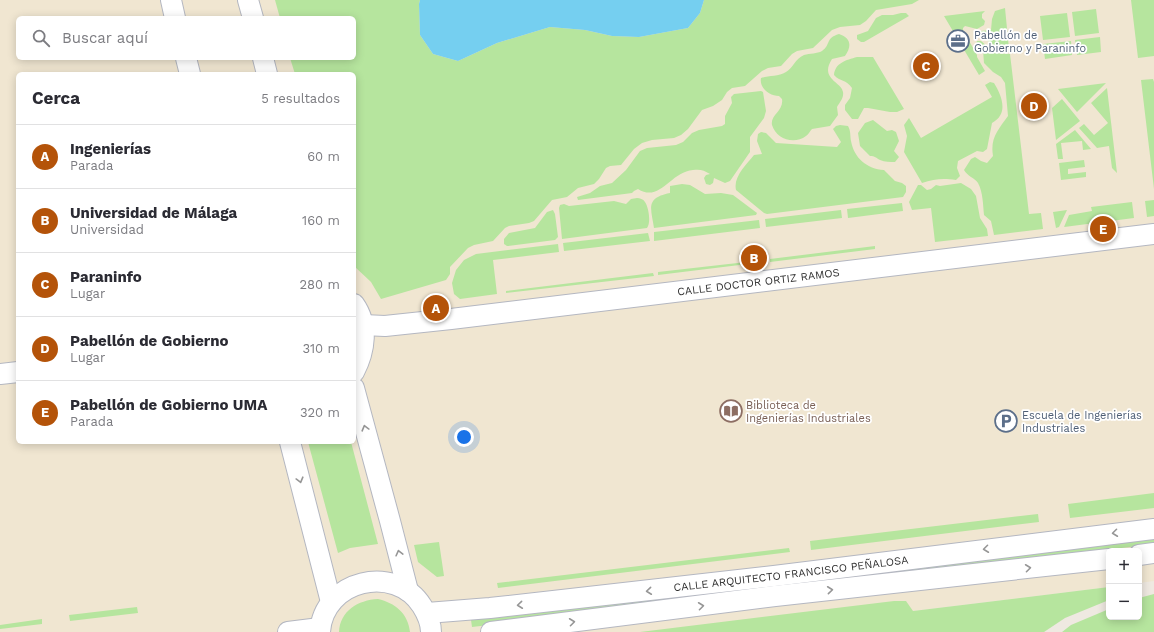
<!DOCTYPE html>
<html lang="es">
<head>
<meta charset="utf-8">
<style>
  body { margin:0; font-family:"Work Sans",sans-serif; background:#f7f7f7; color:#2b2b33 }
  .controls { position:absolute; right:12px; bottom:12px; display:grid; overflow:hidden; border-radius:6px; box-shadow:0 2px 10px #0003 }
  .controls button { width:36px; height:36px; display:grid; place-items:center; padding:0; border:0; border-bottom:1px solid #e1e1e2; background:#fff; color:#2b2b33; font:20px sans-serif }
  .you { position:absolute; left:464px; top:437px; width:14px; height:14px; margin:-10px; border:3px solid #fff; border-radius:50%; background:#1a73e8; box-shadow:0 0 0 6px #1a73e833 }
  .badge { display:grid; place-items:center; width:26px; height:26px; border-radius:50%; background:#b45309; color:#fff; font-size:13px; font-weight:700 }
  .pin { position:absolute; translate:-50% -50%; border:2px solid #fff; box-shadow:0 1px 4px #0006 }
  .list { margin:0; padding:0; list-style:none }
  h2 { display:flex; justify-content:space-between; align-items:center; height:52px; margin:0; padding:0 16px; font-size:17px }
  h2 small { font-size:13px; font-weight:400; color:#7c7c81 }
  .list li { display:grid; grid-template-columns:26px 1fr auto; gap:12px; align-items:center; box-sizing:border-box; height:64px; padding:0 16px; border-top:1px solid #e1e1e2 }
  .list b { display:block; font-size:15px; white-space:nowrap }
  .list p { margin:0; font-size:13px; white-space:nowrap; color:#7c7c81 }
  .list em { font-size:13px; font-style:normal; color:#7c7c81 }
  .icon { flex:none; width:22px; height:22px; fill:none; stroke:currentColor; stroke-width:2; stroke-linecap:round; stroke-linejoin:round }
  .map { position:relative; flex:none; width:1154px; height:632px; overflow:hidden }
  .search { position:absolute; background:#fff; box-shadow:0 2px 10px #0003; left:16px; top:16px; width:340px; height:44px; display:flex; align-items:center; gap:10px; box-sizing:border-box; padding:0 14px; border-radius:6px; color:#7c7c81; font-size:15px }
  .panel { position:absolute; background:#fff; box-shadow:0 2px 10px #0003; left:16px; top:72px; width:340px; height:372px; border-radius:6px }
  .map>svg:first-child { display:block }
</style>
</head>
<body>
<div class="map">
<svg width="1154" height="632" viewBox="0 0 1154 632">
  <rect width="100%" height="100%" fill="#efe9e1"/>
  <path fill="#f0e6d1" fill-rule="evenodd" d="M0 0H1154V581L1139 583V551H1109V587L913 611 911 632H0ZM18 18H354V58H18ZM18 74H354V442H18Z"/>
  <path fill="#b6e59e" d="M275 0H420L419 4 420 35 433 54 458 61 497 43 550 27 585 30 612 36 639 37 688 28 700 13 704 0H919L912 4 876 10 866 21 860 25 840 27 832 30 813 48 797 51 792 54 781 66 768 68 762 71 745 86 732 88 727 92 722 100 713 106 702 110 688 129 681 135 674 138 652 140 642 143 634 149 621 165 610 166 606 168 599 179 594 184 578 188 567 197 552 200 534 221 529 223 509 226 505 228 493 241 474 245 468 248 450 267V274L446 280 381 299 371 282 354 266V74H295L290 58H354V18H280Z
    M1131 0H1154V56L1138 58Z
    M1005 8 1009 49 999 50 980 34 981 31 991 30 992 19 995 11Z
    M1096 9 1099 33 1075 36 1072 12Z
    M985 11 982 14V18L985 21 984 25 977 29 965 26 963 28V30L977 55V57L985 71 979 75 944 16Z
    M901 13H906L909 16 864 42H861L857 39V35L868 31 876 18 882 15H893Z
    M1067 13 1070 37 1043 40 1040 16Z
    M839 34C851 38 852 46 845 56L832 59C819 79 842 82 843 92 844 98 840 102 837 107L838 115 830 126 812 129C810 131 808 135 806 136 794 145 776 139 772 125 770 115 784 111 782 99L779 96C770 96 759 88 761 78 769 75 778 77 786 72 793 68 795 59 804 55 810 53 817 54 822 51 831 45 825 38 839 34Z
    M1100 37 1101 52 1077 55 1075 40Z
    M977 41H981L995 53 1010 54 1029 214 1041 213 1043 229 994 235 991 221 984 215C983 205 983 192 978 183 975 178 967 176 964 170L971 159 975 157 981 161 987 163 993 156C990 138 998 130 1008 116L1005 83 1001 77 993 72 984 63 983 50 976 44Z
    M1071 41 1072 55 1045 59 1043 44Z
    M857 57H873L904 109 897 112H890L868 108H864L858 119H852L845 110V105L850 98 852 88C846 79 840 82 834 75 835 63 846 60 857 57Z
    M1153 79 1154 82V189L1141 80Z
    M990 82 994 83C1002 96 1009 114 992 123L987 149 983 152 977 151 958 161 957 168 960 176 956 180C943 178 934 179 922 183L904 152 907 136 904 125 909 118 921 138 992 97 985 85Z
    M1106 83 1077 112 1058 89Z
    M1107 88 1117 173 1112 168 1109 146 1097 148 1079 128 1084 124 1094 135 1108 123 1091 103Z
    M761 91 763 92 766 111 764 118 750 137V152L730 181 725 183 714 178 713 183 710 185 706 184 704 178 706 175 710 174C704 170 700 169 693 170 670 172 660 203 638 189L634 191 632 193 578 200 577 197 590 193 600 186 612 183 626 170 640 151 647 148 676 145 683 142 692 133 699 130 722 126 725 124V116L732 103 731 97 734 94Z
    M1062 99 1080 121 1056 140 1052 108Z
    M873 120 887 131 892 130 896 132 899 141 894 151 899 157 895 162C890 162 885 162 880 160 876 158 875 156 870 156L860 146 858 133 865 123Z
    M840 125 848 126C851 131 850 136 851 141 854 158 867 169 884 170L895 181 902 183 906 186V192L903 197 767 214 764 213 736 190C733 177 746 165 754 155L762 154 757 141 758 134 761 132 766 133 776 143 837 147 841 142 833 129 836 126Z
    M1075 130 1091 149 1083 150 1082 141 1061 143 1063 159H1058L1056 144Z
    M1084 160 1085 167 1068 169V174L1086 172V177L1061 180 1059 163Z
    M961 183 971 189 976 196 980 218 987 229 988 236 935 242 931 208 912 210 909 202 918 185H921L927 190 931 189 936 185 940 186Z
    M682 184 690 185 705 194 721 193 733 195 757 213 756 215 654 228C651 208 645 198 670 193V186Z
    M637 198C640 198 643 199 645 202 649 208 651 223 647 228L562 239 559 208 560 205 564 204 569 206 614 201 626 204 631 199Z
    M1154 200V216L1147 217 1145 201Z
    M1132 202 1134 218 1064 227 1069 215 1092 211 1091 207Z
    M902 203 903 211 848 218 847 209Z
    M553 210 555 214 558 237 555 240 507 246 504 244V239L509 233 535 228 547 212Z
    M841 210 842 218 766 227 765 219Z
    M1067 210 1059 227 1056 228 1053 212Z
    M759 220 760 228 654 241V232Z
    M648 233 650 241 564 251 563 243Z
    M558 244 559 252 493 260 497 294 460 299 454 294 452 283 456 270 464 260 476 254Z
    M875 246V249L770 262V259Z
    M764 260V262L658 275V272Z
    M653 273 654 276 506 293V291Z
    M308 442H351L378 544 350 548 338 553Z
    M1154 493V508L1070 518 1068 504Z
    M1038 514 1039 522 811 550 810 541Z
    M1154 537V544L894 576 893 569Z
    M439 542 444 576 437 577 418 562 414 545Z
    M789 548 790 552 498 588 497 583Z
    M876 570 877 578 472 627 471 620Z
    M1109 587V600L1065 618 1044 632H640L894 601H906L913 611Z
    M1154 594V632H1062L1071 625 1109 609V617H1139V598Z
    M378 599C395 603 408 613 410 632H339C340 611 358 600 378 599Z
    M137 607 138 613 70 621 69 615Z
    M42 619V624L0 629V625Z"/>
  <path fill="#75cff0" d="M420 0H704L700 13 688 28 639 37 612 36 585 30 550 27 497 43 458 61 433 54 420 35 419 4Z"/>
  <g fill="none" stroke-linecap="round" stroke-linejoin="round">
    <g stroke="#b4b7c1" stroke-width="22">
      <g id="minor">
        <path d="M171 0 175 18"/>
        <path d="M248 0 253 18"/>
        <path d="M186 58 190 74"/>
        <path d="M263 58 267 74"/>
        <path d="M354 304C369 325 365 351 354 372"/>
        <path id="s1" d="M363 325 385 326 451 319 1154 234"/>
        <path d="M0 374 18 372"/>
        <path d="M354 388 390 521 408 591"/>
        <path d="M290 442 331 602"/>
        <path d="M1139 555 1154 553"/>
        <path id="s2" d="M427 613 490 608 774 576 1154 529"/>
        <path d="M288 632 320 628"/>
        <path d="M320 632C323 580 395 563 422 606 427 614 431 623 431 632"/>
        <path d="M491 632 775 596 1109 559"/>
      </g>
    </g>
    <use href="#minor" stroke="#fff" stroke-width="20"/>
  </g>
  <defs><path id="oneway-chevron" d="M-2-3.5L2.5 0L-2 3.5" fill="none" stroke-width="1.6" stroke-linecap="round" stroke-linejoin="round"/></defs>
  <g stroke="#969696">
    <use href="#oneway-chevron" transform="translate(365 428) rotate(-105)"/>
    <use href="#oneway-chevron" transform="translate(300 480) rotate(75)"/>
    <use href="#oneway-chevron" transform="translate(1115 533) rotate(173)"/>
    <use href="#oneway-chevron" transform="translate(986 549) rotate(173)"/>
    <use href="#oneway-chevron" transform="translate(399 553) rotate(-104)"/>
    <use href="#oneway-chevron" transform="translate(1028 568) rotate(-7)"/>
    <use href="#oneway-chevron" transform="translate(830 590) rotate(-6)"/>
    <use href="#oneway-chevron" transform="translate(649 591) rotate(174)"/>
    <use href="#oneway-chevron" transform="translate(520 605) rotate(174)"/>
    <use href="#oneway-chevron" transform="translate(701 606) rotate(-7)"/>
    <use href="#oneway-chevron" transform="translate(572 622) rotate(-7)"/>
  </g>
  <defs>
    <g id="office-ring" transform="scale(1.15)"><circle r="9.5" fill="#fff" stroke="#5c6f8a" stroke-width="1.5"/><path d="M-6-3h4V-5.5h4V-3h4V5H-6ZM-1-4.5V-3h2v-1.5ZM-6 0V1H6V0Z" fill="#5c6f8a"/></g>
    <g id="library-ring" transform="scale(1.15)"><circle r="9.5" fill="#fff" stroke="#8d6e63" stroke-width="1.5"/><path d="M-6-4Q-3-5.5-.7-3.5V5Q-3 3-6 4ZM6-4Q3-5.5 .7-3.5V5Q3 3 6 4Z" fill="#8d6e63"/></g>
    <g id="parking-ring" transform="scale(1.15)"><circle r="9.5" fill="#fff" stroke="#5c6f8a" stroke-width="1.5"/><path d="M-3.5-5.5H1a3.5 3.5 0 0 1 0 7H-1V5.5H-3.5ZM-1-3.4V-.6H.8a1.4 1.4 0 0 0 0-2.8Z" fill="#5c6f8a"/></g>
  </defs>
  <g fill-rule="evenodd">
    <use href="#office-ring" x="958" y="41"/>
    <use href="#library-ring" x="731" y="411"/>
    <use href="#parking-ring" x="1006" y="421"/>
  </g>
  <g text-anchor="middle" stroke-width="3.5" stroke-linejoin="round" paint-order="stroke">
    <g font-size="11" fill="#4e5e75" stroke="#fff" text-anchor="start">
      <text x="974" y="39">Pabellón de<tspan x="974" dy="13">Gobierno y Paraninfo</tspan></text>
      <text x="1022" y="419">Escuela de Ingenierías<tspan x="1022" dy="13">Industriales</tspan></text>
    </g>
    <g font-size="11" fill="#2e2e2e" stroke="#fff">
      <text dy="4" stroke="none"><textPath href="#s1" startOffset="398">CALLE DOCTOR ORTIZ RAMOS</textPath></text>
      <text dy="4" stroke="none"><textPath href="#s2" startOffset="366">CALLE ARQUITECTO FRANCISCO PEÑALOSA</textPath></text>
    </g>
    <g font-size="11" fill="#785e54" stroke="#fff" text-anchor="start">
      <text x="746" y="409">Biblioteca de<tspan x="746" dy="13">Ingenierías Industriales</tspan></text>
    </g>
  </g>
</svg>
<div class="controls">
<button>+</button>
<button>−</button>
</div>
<div class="you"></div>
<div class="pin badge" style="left:436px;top:308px">A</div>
<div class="pin badge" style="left:754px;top:258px">B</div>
<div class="pin badge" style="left:926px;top:66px">C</div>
<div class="pin badge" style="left:1034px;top:106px">D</div>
<div class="pin badge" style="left:1103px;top:229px">E</div>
<div class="search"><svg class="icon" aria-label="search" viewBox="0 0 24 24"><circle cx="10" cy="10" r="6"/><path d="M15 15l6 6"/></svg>Buscar aquí</div>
<section class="panel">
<h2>Cerca<small>5 resultados</small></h2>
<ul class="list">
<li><span class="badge">A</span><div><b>Ingenierías</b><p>Parada</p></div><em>60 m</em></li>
<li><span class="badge">B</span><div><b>Universidad de Málaga</b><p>Universidad</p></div><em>160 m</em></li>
<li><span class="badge">C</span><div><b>Paraninfo</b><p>Lugar</p></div><em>280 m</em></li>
<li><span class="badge">D</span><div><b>Pabellón de Gobierno</b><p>Lugar</p></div><em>310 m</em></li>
<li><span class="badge">E</span><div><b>Pabellón de Gobierno UMA</b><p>Parada</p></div><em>320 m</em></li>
</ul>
</section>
</div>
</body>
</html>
